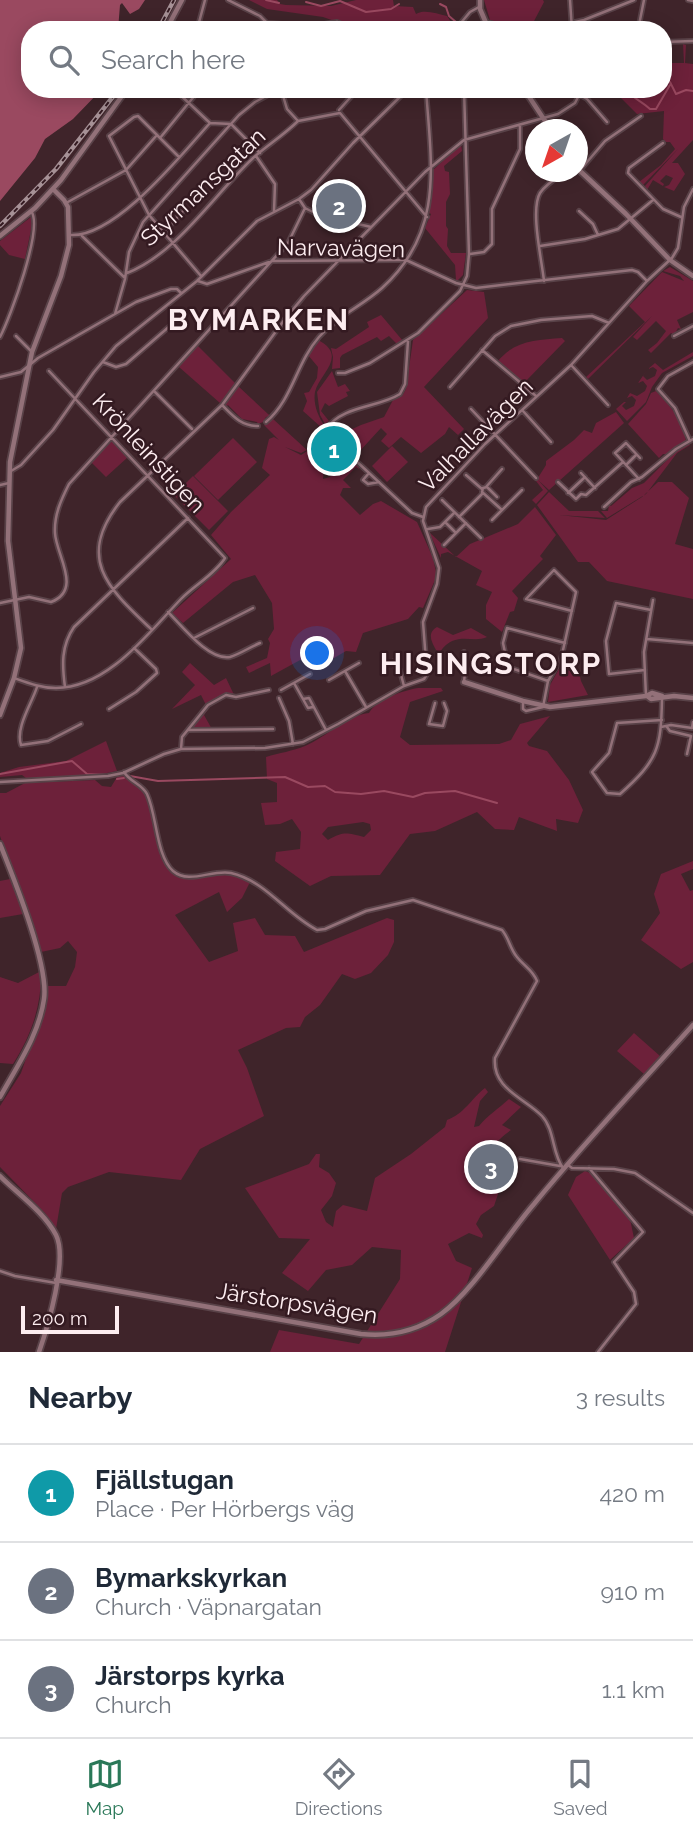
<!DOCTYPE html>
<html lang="en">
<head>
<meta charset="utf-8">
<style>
  body { margin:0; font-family:Raleway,sans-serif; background:#f2f2f3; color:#1f2937 }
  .compass { position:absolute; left:525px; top:119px; width:63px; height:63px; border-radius:50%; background:#fff; box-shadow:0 4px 18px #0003; rotate:220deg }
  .scale { position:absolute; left:21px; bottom:18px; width:98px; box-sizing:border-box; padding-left:7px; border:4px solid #fdedf0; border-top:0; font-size:19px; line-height:24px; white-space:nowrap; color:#fdedf0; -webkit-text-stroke:5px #341a21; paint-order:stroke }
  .you { position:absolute; left:318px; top:654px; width:24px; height:24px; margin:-18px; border:5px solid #fff; border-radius:50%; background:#1a73e8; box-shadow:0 0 0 10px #1a73e833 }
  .badge { display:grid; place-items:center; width:46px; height:46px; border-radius:50%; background:#2a7858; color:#fff; font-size:23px; font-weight:700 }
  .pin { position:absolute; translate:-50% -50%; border:4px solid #fff; box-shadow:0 2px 7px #0006 }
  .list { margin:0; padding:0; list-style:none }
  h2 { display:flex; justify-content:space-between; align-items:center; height:91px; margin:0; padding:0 28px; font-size:30px }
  h2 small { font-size:23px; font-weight:400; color:#747a83 }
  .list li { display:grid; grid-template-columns:46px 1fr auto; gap:21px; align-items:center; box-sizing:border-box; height:98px; padding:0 28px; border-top:2px solid #e0e1e3 }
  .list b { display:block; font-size:26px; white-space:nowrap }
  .list p { margin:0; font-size:23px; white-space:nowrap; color:#747a83 }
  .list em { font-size:23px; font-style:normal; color:#747a83 }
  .icon { flex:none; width:38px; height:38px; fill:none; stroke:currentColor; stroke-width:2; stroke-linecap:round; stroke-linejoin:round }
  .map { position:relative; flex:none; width:693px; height:1352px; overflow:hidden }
  .search { position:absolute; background:#fff; box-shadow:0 4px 18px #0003; left:21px; right:21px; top:21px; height:77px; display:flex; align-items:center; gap:18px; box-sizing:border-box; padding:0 24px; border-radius:28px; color:#747a83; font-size:26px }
  .sheet { height:385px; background:#fff }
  nav { display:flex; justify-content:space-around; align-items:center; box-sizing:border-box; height:98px; border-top:2px solid #e0e1e3; background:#fff; font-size:19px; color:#747a83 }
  nav a { display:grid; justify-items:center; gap:4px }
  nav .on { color:#2a7858 }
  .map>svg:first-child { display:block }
</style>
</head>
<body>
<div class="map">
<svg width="693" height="1352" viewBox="0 0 693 1352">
  <rect width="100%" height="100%" fill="#3f242a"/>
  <path fill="#6d213a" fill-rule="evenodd" d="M249 0H277L280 4 286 5 331 6 356 0H393L394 6 413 7 416 14C425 9 437 14 447 16L451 22 435 23 419 30H360L323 17 267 9Z
    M484 0H543L544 2 533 23 521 21 510 26 490 20Z
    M683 44 686 45 685 63 693 64V140L672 163H678L685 174 674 191 664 187 669 185 673 178 666 175 660 181 664 184 663 186 653 180 647 190 645 186 678 149 643 185 639 182 661 165 675 149 670 142H666L663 139 664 111 637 114 612 89H663V63H684Z
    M461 144 462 151 444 166 445 171 449 172 450 194 446 202V226L448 229 447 246 451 253H466L463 275 458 280H456L455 265 425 228 431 214 429 213 433 170Z
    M31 217 33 220 25 259 9 255 0 245V241Z
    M670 267 693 281V312L677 320 681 329 678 328 674 335 671 333 651 353 648 350 657 343 666 331 656 321 637 340 633 337 652 316 588 379 586 377 645 322 629 306 662 272 684 281 680 276 663 271Z
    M467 290 484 292 488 318 424 387 464 429 458 435 449 427 445 434 421 453 401 437 389 448 381 441 387 434 381 428 358 453 359 455 357 457 348 443 337 436 361 425 384 417 393 400 402 396 406 389 413 340Z
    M381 315 403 341 398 345 389 336 381 341 377 337 342 355 340 358V368L332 369 333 357 331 348 336 349 369 327 367 322Z
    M562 338 565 341 524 383 498 361C515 340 537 340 562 338Z
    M318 340C349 356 319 374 315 392 313 404 318 416 324 425L322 428 303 411 307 401 304 393 309 392 317 378 318 367 308 355Z
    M197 345 236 384 220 403 179 367Z
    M693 352V356L662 373 652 387 646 402 627 421 616 409 624 402H626L622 406 626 410 634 406 636 400 632 396 627 398 630 393 637 396 645 391 647 386 643 381 638 383 647 370 643 376 647 380 655 376 657 370 653 367 648 369 655 363 663 370Z
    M332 371 338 387 345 384 350 391 346 392 348 396 329 406 325 403 321 411 329 421 325 424 320 415 317 392Z
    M238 386 268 414 271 416 266 417 263 422 258 424 257 422 242 419 228 405 226 407 225 403Z
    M656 391C669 405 683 419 686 441L668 454H663L659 458 628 424 646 404 651 393Z
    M616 412 624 423 549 490 538 480 548 491 536 504 532 500 543 490 536 481 546 465V461L574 440 584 430 592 433 596 423Z
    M273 419 307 450 301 453 285 447 301 455 312 448 318 450 321 455 319 462 324 469 323 479 330 477 332 473 327 465 330 462 335 466 340 467 346 461 358 465 359 469 356 467 343 480 351 488H343L340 495 360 515 373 504 381 501 417 522 433 558 436 572 435 580 423 608 419 607 408 619 363 633 356 652 346 651 314 670 302 659 271 676 270 663 249 673 246 667 267 658 270 643 268 639 274 629 272 603 255 575 233 582 183 623 172 613 231 559 211 535 231 512 270 475 262 468 269 439 274 437 279 440 264 425Z
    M233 438 257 462 218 500 194 476Z
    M112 441 128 457 106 477 91 462Z
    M689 443 690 445 677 453 646 494 607 518 601 511H608L609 505 611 506 632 488 644 483 675 452Z
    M392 446 408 462 387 482 372 466Z
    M193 476 228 511 209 530 174 495Z
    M658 482H672L689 498 675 544 693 549V599L607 581 589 562H578L537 505 549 492 569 511H598L605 518 559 515 606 520 642 497Z
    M535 507 556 535 540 556 543 559 512 591 518 598 514 611 510 612 502 632 486 619V605L492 592 476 585 482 571 448 552 441 554V558L429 532 456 557 470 544 518 524Z
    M437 627 453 635 471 628 487 637C473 644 455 630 440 652L436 650C431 641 427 633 437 627Z
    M190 663 214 685 226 678 236 699 226 696 214 701 204 715 213 731H185L206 705 201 695 172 709 195 685 182 672Z
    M559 669 579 672 581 681 588 695 548 702 550 685Z
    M418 688H441L443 691 410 702 400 737 410 745 499 744 511 740 520 724 550 716 527 743 529 746 547 751 569 780 583 810 578 823 556 819 557 831 519 817 514 830 495 829 477 812 435 831 410 834 380 875 331 876 310 886 275 861 276 852 300 849 301 832 292 819 280 824 265 825 261 803 277 802V783L267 779 266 757C279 753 293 751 305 746 325 738 349 714 369 713 377 699 402 691 418 688ZM363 822 370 824 371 830 364 837C347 833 344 831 328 840L322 834 328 827Z
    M106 741 117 771 92 776 26 778 22 775 0 777V773L19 767 66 761Z
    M122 775C128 780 138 784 143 791 160 815 152 857 177 875 191 885 209 872 225 873 234 874 242 878 250 882L242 898 227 912 219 892 175 915 209 962 238 951 233 923 255 918 265 935 295 936 304 952 387 918 394 920V942L388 955 371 973 355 979 342 974 320 1005 305 1017 300 1027 286 1028 238 1050 247 1068 264 1116 200 1149 181 1180 109 1172 68 1187 62 1193 56 1229 45 1213 0 1167V1106L21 1073 44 1007 47 986H66L75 967 77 952 68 941 60 948 41 952 0 836V793H6L25 783 95 780 102 786 111 787 117 777Z
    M693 861V869L681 874 690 891 693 890V962L681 969 641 940 660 913 654 894 661 874Z
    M10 879 23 914 0 918V881Z
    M41 971C42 1005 31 1036 13 1064L0 1063V977L18 983Z
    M634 1033 660 1056 644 1074 617 1051Z
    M485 1088 488 1092 480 1101 474 1127 479 1126C488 1115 498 1109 509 1099L521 1107 502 1125 511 1130C498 1139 476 1162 466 1175L499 1149 517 1166 500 1188 494 1206 481 1215 476 1224 483 1235 482 1238 469 1233 448 1244 456 1261 472 1268 445 1352H270L279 1330 359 1344 400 1279 401 1250 372 1247 352 1265 326 1270 308 1291 282 1273 310 1239 279 1238 245 1188 309 1164 316 1154H320L319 1167 329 1173 336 1183 332 1196 321 1210 326 1222 333 1227 336 1211 343 1205 367 1211 375 1178 411 1154 445 1127 447 1120C464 1114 471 1099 485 1088Z
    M585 1171 595 1175 630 1219 634 1238 610 1260 568 1195 576 1177Z"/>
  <path fill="#9a4960" d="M0 0H145L139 9 130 14 122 3 120 5 118 30H30V89H102L73 119 45 139 35 158 0 201Z"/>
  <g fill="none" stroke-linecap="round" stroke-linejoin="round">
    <path stroke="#9a4960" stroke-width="2" d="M266 0 279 3
      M306 2 321 6 340 1 366 12 391 9 399 4
      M440 4 446 7 449 16 456 22
      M663 78 670 82 676 94 686 90 693 91
      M565 89 577 90
      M626 89 630 91 633 89
      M628 91C631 97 643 102 650 109H656L670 85
      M0 774 72 761 87 774 107 775
      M130 776 158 781 285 777 308 787 325 786 335 792 361 794 384 791 413 797 425 793 455 791 497 803
      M117 779 124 778"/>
    <g stroke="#594248" stroke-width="6">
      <path id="street" d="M228 0 260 16 267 23 265 30
        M570 0 572 30
        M688 0 693 1
        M486 22 510 28 528 24H567L584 20 634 0
        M267 23 312 26 337 22 355 30
        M197 30 205 0
        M455 30 470 12 479 7
        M638 30 644 0
        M663 42 693 41
        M174 89 210 123 231 124 260 153
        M281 89 287 109 298 121 340 113 427 217
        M580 95 587 99 607 122
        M339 110 358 89
        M160 138 200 89
        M663 143 629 168 628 173 663 209 681 217
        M256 156 275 184 274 211
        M179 157 138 116 134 117 109 136 149 215 201 276
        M581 169 605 141 641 116
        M66 203 126 170 157 135
        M305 208 319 215 371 227
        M579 211 593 224 598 235
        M164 232 184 210
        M70 235C115 238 181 155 210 123
        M82 236 125 278
        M540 246 585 239 618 229 653 200
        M470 254 484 252 492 244V209L520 149V126
        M127 273C176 254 214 195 252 159 266 146 284 135 298 121
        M198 281 207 284 272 261 400 260H406L456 283 476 288 632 270 638 272 647 281
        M544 281C542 261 530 210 540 193 546 184 556 178 565 172
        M115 314 125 279 129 252 143 222 239 115 255 102 279 89
        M16 336 31 351
        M674 336 693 326
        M0 337C10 318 44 227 31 211
        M482 350 536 396
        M103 362 116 367 126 364 171 325
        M571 365 608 405
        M338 373H345L370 363 418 333 460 291 467 276 469 254 464 89
        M0 377 21 372 38 358 136 302 171 289H177L181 293
        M450 387 495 336 511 326 541 320 592 316 609 323
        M155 392 192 429
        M222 405C233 416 241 426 258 426
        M471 409 536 478
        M523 411 551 442
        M266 422C293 399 296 363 319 337 337 316 362 306 382 288 445 231 431 164 426 89
        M326 429C343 405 378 408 400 394L405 384 408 341
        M690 441 675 408 658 389 668 376 693 362
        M354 459 412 513 423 517
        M626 465 636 455
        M11 471 21 465 53 430 94 372 116 346 197 281 257 221 299 199 311 190 353 143 408 89
        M369 473 363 480 368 484 379 482
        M581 473 595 488
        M466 475 482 489
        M639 479 615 453 626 443 640 458
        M558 482 576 499 581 494 586 495 623 462
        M0 485 9 483
        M486 487 502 469
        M568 493 585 477
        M497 497 487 487 483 488 482 492 502 510
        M442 500 481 538
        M604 507 631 482 642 477 676 449 693 439
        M459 517 483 493
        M492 520 522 490
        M446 523 456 533
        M428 529 440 527 454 513
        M444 545 466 523
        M0 603 29 597 51 602C83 590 56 555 55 533 54 515 61 500 69 484L288 243 305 208 299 199
        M168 612C182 626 209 661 230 657 240 654 250 647 260 643
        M151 629C109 589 75 559 120 502L222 405 285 319 304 296 425 172 464 140 558 114 575 103 582 89
        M194 638 253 608
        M647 639 693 643
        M645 670 609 674 606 641 616 603 651 610
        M345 671 366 707
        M399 671 392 662 397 660 404 686
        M14 678C28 683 41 688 56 688 108 688 149 632 181 599 195 585 215 574 225 558L49 371
        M329 680 359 663
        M548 681 508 667 503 643 507 628 565 643
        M464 682 466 662 464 652
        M294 683 308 708 313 707
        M37 687C32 703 15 728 21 745L48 741 81 724
        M65 687C62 665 61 646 74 627L188 518
        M281 690 310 674
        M646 696 644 652 653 600
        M279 698 289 721 293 744
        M303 699 309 698 326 730
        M523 701V709L526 711 543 707 548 681 561 659 576 592 554 570 526 599 572 611
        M435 703 429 724 443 726 447 711 444 703
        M109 709 136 692 157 673 156 669 134 648
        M662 720 617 723 609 753 592 772 607 793 620 794C658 760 661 749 662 699
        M661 727 671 725 692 728 693 722
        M667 727 670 731 691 736 687 754
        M188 730 273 729
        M181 749 182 737 208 705 226 695 236 697 269 690
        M124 772C130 782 142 784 147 794 157 815 156 856 173 871 189 885 212 869 231 873 266 881 286 914 317 930L325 929 366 911 413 900 502 930C509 938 510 949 517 957 524 966 533 970 537 981L495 1058C492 1089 525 1098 542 1116 555 1130 552 1154 563 1168
        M0 782 108 776 123 773 164 754 181 749 265 748 303 742 338 724 404 686 424 679 427 674 423 622 437 584 439 568 423 521 426 507 485 444 571 365 647 281 672 258 678 248 684 207 693 189
        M520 1159 560 1166
        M568 1165 572 1168 614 1169 635 1173 693 1213
        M589 1168 643 1232 614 1262 634 1292 636 1304 598 1352
        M0 1271 15 1276 56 1283"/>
    </g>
    <g stroke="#594248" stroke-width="8">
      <path id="secondary" d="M480 0V9L489 30
        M166 30 182 0
        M524 89 551 130
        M578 169 626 214 670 260 693 276
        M0 236 35 208 61 180 127 89
        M464 682 523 701 550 707 646 696 652 693 662 696
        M647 696 651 699 674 696 693 698
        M0 715 14 678 21 648 8 541 10 462 32 352 61 276 69 245 68 207 64 200 53 189
        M0 844C14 879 49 965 44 999 39 1035 17 1066 0 1097
        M0 1176C18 1194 44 1212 56 1235 68 1259 48 1326 39 1352
        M56 1280 361 1334C390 1337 417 1331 441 1314 473 1291 507 1235 534 1204 584 1143 640 1084 693 1025"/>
    </g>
    <use href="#street" stroke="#937179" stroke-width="2.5"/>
    <use href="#secondary" stroke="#937179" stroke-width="4.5"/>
    <g stroke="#a69196" stroke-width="4.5">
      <path id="rail" d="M158 30 174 0
        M0 226 56 169 119 89"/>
    </g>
    <use href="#rail" stroke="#341a21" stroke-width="2" stroke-dasharray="5" stroke-linecap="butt"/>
  </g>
  <g text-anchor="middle" stroke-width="5" stroke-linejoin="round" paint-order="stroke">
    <g font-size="23" fill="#fdedf0" stroke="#341a21">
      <text transform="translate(203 187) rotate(-43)" y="8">Styrmansgatan</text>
      <text transform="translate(341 248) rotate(1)" y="8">Narvavägen</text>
      <text transform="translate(476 435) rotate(-45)" y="8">Valhallavägen</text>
      <text transform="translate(149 453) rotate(47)" y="8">Krönleinstigen</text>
      <text transform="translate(297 1303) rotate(9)" y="8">Järstorpsvägen</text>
    </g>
    <g font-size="30" font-weight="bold" letter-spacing="2" fill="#fdedf0" stroke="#341a21">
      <text x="259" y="330">BYMARKEN</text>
      <text x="491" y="674">HISINGSTORP</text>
    </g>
  </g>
</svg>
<svg class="compass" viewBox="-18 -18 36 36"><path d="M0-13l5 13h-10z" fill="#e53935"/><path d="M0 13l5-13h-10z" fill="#747a83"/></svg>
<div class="scale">200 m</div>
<div class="you"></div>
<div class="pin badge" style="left:334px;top:449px;background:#0f9aa8">1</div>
<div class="pin badge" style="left:339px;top:206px;background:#6b7280">2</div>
<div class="pin badge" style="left:491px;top:1167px;background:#6b7280">3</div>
<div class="search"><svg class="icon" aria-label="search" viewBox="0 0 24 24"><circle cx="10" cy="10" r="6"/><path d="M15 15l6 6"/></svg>Search here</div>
</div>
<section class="sheet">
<h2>Nearby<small>3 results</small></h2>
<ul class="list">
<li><span class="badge" style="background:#0f9aa8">1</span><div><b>Fjällstugan</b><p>Place · Per Hörbergs väg</p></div><em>420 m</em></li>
<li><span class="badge" style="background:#6b7280">2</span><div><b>Bymarkskyrkan</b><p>Church · Väpnargatan</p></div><em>910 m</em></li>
<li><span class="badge" style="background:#6b7280">3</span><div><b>Järstorps kyrka</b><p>Church</p></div><em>1.1 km</em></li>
</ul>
</section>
<nav>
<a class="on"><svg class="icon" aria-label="map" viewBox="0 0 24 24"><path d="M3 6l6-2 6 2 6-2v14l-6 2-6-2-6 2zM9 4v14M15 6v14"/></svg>Map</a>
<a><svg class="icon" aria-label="directions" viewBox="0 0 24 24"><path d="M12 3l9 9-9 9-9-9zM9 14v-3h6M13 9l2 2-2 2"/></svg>Directions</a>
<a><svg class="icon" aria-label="saved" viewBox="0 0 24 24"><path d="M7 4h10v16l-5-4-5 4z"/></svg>Saved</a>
</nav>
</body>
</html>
